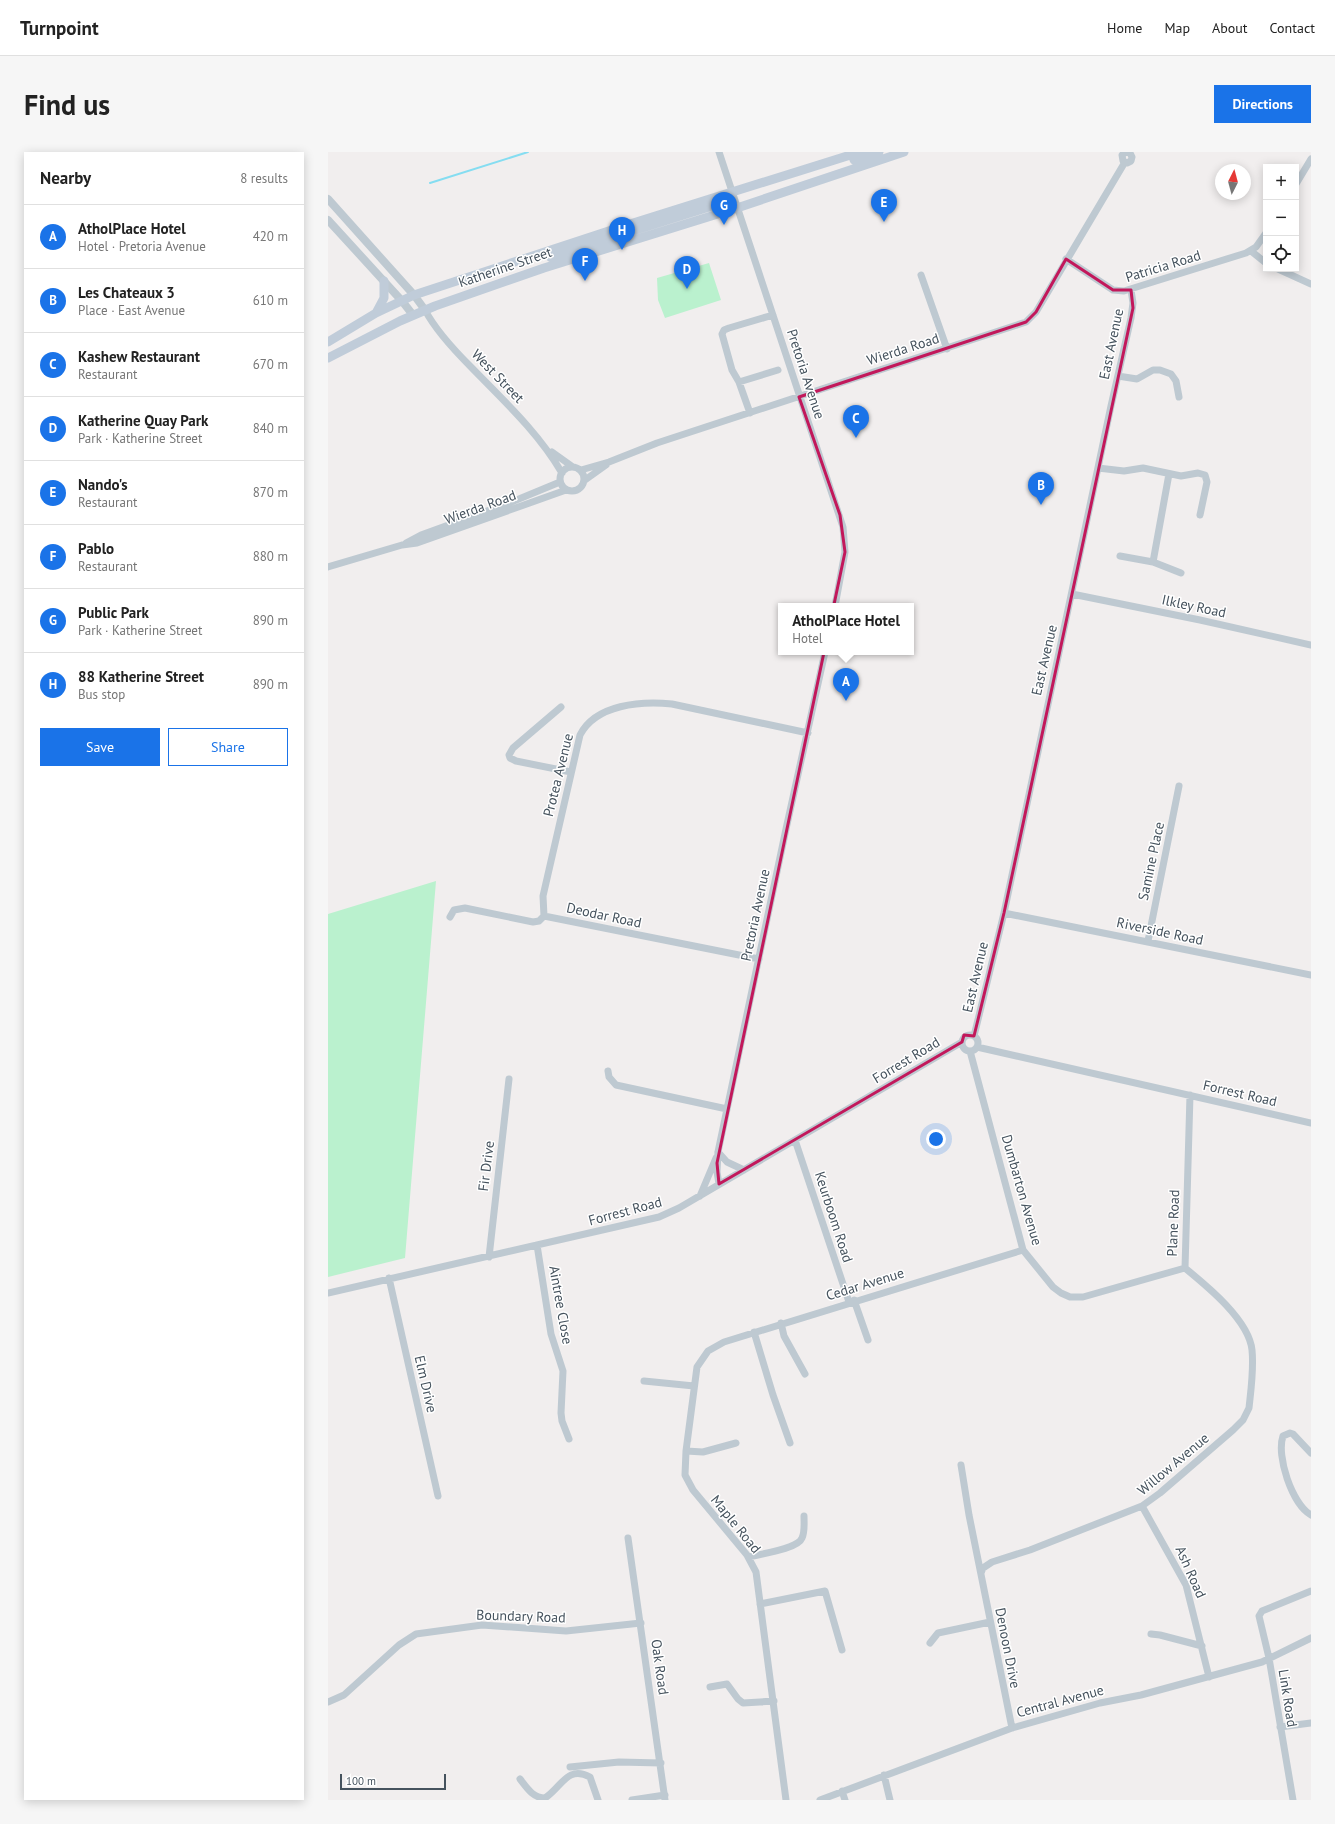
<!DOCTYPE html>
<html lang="en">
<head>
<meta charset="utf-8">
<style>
  body { margin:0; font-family:"PT Sans",sans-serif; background:#f6f6f6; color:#222 }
  .controls { position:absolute; right:12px; top:12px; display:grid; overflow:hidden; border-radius:0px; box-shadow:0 2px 10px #0003 }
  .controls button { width:36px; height:36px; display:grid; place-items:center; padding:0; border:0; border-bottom:1px solid #e0e0e0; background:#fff; color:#222; font:20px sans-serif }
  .compass { position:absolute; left:887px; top:12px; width:36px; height:36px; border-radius:50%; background:#fff; box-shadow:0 2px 10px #0003; rotate:6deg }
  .scale { position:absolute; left:12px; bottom:10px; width:106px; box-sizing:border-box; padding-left:4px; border:2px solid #45525d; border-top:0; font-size:11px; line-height:14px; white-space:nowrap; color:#45525d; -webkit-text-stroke:3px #fff; paint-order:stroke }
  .you { position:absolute; left:608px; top:987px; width:14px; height:14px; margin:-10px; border:3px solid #fff; border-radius:50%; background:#1a73e8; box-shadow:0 0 0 6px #1a73e833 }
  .badge { display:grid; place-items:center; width:26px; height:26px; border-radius:50%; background:#1a73e8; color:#fff; font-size:13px; font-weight:700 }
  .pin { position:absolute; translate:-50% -33px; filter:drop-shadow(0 1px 2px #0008) }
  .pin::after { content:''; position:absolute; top:21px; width:14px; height:12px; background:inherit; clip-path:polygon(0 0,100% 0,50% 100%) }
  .popup { position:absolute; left:450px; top:451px; width:136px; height:52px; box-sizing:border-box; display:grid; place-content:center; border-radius:0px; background:#fff; filter:drop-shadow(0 1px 3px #0005); font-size:13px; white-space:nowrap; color:#767676 }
  .popup b { font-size:15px; color:#222 }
  .popup::after { content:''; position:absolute; left:50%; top:100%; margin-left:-8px; border:8px solid transparent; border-top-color:#fff }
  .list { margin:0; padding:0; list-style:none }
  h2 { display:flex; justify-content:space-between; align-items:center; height:52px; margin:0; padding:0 16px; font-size:17px }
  h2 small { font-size:13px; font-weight:400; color:#767676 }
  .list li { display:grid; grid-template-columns:26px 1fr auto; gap:12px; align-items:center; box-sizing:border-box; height:64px; padding:0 16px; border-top:1px solid #e0e0e0 }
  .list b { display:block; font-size:15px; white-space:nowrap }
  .list p { margin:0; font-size:13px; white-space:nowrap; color:#767676 }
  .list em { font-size:13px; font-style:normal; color:#767676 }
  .actions { display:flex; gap:8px; padding:12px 16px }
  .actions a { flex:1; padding:9px 0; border:1px solid #1a73e8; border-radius:0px; text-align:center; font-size:14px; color:#1a73e8 }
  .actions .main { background:#1a73e8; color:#fff }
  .icon { flex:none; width:22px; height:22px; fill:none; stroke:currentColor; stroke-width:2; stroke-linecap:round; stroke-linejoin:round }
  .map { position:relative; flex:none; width:983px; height:1648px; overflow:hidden; border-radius:0px }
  header { display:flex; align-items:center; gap:24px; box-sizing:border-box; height:56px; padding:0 20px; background:#fff; border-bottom:1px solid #e0e0e0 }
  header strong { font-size:19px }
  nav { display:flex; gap:22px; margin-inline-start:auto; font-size:14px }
  .intro { display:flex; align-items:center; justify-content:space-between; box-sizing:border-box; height:96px; padding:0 24px }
  h1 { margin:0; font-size:28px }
  .button { padding:10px 18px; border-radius:0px; background:#1a73e8; color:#fff; font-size:14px; font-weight:700 }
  main { display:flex; gap:24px; padding:0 24px }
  aside { flex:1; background:#fff; border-radius:0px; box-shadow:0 2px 10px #0003 }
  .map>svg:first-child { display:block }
</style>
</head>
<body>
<header>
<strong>Turnpoint</strong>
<nav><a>Home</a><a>Map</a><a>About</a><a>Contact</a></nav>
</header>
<div class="intro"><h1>Find us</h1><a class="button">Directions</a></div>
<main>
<aside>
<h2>Nearby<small>8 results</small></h2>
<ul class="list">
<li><span class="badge">A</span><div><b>AtholPlace Hotel</b><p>Hotel · Pretoria Avenue</p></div><em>420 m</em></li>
<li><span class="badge">B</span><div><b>Les Chateaux 3</b><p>Place · East Avenue</p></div><em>610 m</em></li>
<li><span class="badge">C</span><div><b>Kashew Restaurant</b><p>Restaurant</p></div><em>670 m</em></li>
<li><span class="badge">D</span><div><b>Katherine Quay Park</b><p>Park · Katherine Street</p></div><em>840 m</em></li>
<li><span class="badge">E</span><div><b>Nando's</b><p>Restaurant</p></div><em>870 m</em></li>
<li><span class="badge">F</span><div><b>Pablo</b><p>Restaurant</p></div><em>880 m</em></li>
<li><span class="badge">G</span><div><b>Public Park</b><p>Park · Katherine Street</p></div><em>890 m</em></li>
<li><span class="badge">H</span><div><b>88 Katherine Street</b><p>Bus stop</p></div><em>890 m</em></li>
</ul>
<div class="actions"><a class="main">Save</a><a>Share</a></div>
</aside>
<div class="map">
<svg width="983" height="1648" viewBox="0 0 983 1648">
  <rect width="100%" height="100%" fill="#f1eeee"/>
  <path fill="#baf1ce" d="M381 111 393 148 337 166 330 148 329 126Z
    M108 729 77 1106 0 1125V762Z"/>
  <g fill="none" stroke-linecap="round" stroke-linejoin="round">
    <path stroke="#85ddf1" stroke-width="2" d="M102 31 200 0"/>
    <path stroke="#bec9d1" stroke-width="7" d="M391 0 515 375 517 400 507 454
      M798 0 802 1 804 5 803 9 799 11 795 9 794 3 798 0
      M968 32 983 7
      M923 99 938 111
      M738 107 785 138 796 139 918 101 928 95 938 81
      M950 117 983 132
      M593 123 619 197
      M97 158C108 179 126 198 143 215 175 248 210 280 234 321
      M790 224 809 227 825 218H832L843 222 848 229 851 245
      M411 230 450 218
      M422 261 411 230 404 218 394 182 396 178 401 176 445 163
      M224 300 245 315
      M232 327a12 12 0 1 1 24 0a12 12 0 1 1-24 0Z
      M770 316 796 319 815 316 853 324 870 321 877 323 879 330 872 363
      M253 318 281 310 329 291 698 170 708 160 797 10
      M257 328 278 313
      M78 391 93 383 181 351 232 330
      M792 404 825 410 853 421
      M825 410 841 322
      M0 415 74 393 89 391 238 338
      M744 442 872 468 983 493
      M233 555 185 596 181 603 182 606 188 609 243 620
      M676 761 983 823
      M216 764 215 744 252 583C268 552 313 549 344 552L480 581
      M216 764 431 807
      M122 765 126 758 137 756 205 770 211 769 216 764
      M820 789 851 634
      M634 891a8 8 0 1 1 16 0a8 8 0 1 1-16 0Z
      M646 884 676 761 783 254 803 166 805 151 803 138
      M649 895 983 971
      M642 899 695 1098 725 1135 733 1141 742 1145H755L857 1116
      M280 919 281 925 288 933 399 957
      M467 988 521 1150
      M390 1000 399 1010 416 1018
      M391 1032 389 1020 390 1000 458 677 497 500
      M372 1044 388 1006
      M209 1093 223 1182 235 1219 233 1261 234 1269 241 1287
      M161 1105 181 927
      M61 1126 110 1344
      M0 1141 331 1065 351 1056 634 890
      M526 1148 540 1188
      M453 1171 456 1184 477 1222
      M426 1180 445 1243 462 1291
      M316 1229 366 1234
      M358 1299 375 1300 408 1291
      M983 1301 965 1282 962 1281 955 1284C948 1304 964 1352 983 1363
      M633 1313 641 1363 684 1576
      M814 1354 858 1433 881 1525
      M300 1386 337 1648
      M421 1405C432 1402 470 1397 474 1386 477 1380 476 1371 476 1364
      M653 1421 655 1416 664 1410 702 1398 814 1354 832 1341 905 1278 915 1268 921 1256C923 1237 926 1217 924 1198 921 1168 879 1134 857 1116L862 943
      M432 1452 497 1439 514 1498
      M823 1482 832 1483 874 1494
      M602 1491 610 1481 662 1470
      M382 1535 399 1532 410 1547 415 1551 446 1549
      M0 1550 16 1543 71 1493 88 1482 154 1473 238 1479 313 1471
      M952 1575 983 1571
      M242 1615 291 1610 333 1611
      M556 1623 562 1648
      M192 1627C199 1636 205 1646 217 1646 234 1635 239 1613 262 1625L270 1648
      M514 1639 517 1648
      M304 1648 337 1643
      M458 1648 428 1420 419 1403 365 1338 357 1323 358 1299 369 1215 380 1199 396 1190 695 1098
      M492 1648 684 1576 772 1551 813 1543 934 1510 983 1486
      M965 1648 941 1506 931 1464 934 1459 983 1439"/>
    <path stroke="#bec9d1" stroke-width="8" d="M0 47 86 143 97 158
      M0 68 74 149 85 163"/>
    <path stroke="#c0ccd9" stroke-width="9" d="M526 8 551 0
      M222 105 397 50 401 51 409 56
      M48 161 56 146V129
      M0 190 48 161 86 143 302 72 532 0
      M0 206 72 169 107 154 216 116 409 56 576 0"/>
  </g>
  <path fill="none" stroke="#c2185b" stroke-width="3" stroke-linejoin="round" d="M738 107 785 138H803L805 156 676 761 646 884 636 883 634 890 391 1032 389 1011 517 400 512 363 471 245 698 170 708 160Z"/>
  <g text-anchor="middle" stroke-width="3" stroke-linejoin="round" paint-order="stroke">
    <g font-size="14" fill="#45525d" stroke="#fff">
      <text transform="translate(835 114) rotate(-17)" y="5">Patricia Road</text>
      <text transform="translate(177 115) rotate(-19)" y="5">Katherine Street</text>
      <text transform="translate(783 192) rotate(-78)" y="5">East Avenue</text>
      <text transform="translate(575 197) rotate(-18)" y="5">Wierda Road</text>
      <text transform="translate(478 222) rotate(72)" y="5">Pretoria Avenue</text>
      <text transform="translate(170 224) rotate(46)" y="5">West Street</text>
      <text transform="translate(152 355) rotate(-20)" y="5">Wierda Road</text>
      <text transform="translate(866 454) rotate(12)" y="5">Ilkley Road</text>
      <text transform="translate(716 508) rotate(-77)" y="5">East Avenue</text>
      <text transform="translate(230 623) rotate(-76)" y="5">Protea Avenue</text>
      <text transform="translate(823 709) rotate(-78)" y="5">Samine Place</text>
      <text transform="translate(276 763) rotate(12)" y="5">Deodar Road</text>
      <text transform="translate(427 763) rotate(-78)" y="5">Pretoria Avenue</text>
      <text transform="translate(832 779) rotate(12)" y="5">Riverside Road</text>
      <text transform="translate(647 825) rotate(-77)" y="5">East Avenue</text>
      <text transform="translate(578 908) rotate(-31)" y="5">Forrest Road</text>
      <text transform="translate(912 941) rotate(13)" y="5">Forrest Road</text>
      <text transform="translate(158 1014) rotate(-83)" y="5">Fir Drive</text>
      <text transform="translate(694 1038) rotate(74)" y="5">Dumbarton Avenue</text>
      <text transform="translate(297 1059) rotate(-15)" y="5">Forrest Road</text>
      <text transform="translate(506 1065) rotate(72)" y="5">Keurboom Road</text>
      <text transform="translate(845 1071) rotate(-88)" y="5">Plane Road</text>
      <text transform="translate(537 1132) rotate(-17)" y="5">Cedar Avenue</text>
      <text transform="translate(233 1153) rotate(80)" y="5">Aintree Close</text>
      <text transform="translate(98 1232) rotate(77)" y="5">Elm Drive</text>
      <text transform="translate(845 1312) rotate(-40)" y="5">Willow Avenue</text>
      <text transform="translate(408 1372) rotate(51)" y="5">Maple Road</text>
      <text transform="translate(863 1420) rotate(66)" y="5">Ash Road</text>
      <text transform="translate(193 1464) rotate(2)" y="5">Boundary Road</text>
      <text transform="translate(680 1496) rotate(79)" y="5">Denoon Drive</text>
      <text transform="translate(332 1515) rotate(82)" y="5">Oak Road</text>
      <text transform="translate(960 1546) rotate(81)" y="5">Link Road</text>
      <text transform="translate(732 1549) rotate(-15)" y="5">Central Avenue</text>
    </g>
  </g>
</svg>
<div class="controls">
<button>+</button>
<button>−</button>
<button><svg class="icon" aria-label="locate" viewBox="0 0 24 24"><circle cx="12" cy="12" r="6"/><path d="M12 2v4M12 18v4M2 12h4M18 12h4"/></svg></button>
</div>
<svg class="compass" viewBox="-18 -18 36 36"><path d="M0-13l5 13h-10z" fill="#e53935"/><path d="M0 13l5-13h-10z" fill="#767676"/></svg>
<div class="scale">100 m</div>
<div class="you"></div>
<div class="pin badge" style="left:518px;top:549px">A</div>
<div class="popup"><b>AtholPlace Hotel</b>Hotel</div>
<div class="pin badge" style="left:713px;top:353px">B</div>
<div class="pin badge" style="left:528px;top:286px">C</div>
<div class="pin badge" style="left:359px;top:137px">D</div>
<div class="pin badge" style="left:556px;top:70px">E</div>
<div class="pin badge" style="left:257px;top:129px">F</div>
<div class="pin badge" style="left:396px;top:73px">G</div>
<div class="pin badge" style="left:294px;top:98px">H</div>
</div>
</main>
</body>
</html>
